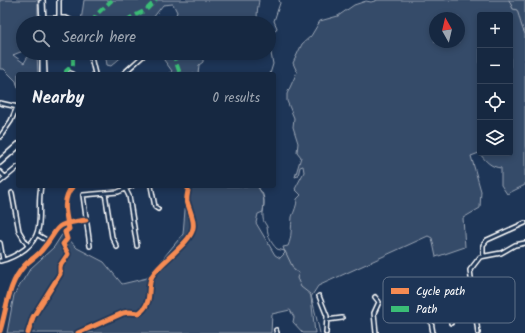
<!DOCTYPE html>
<html lang="en">
<head>
<meta charset="utf-8">
<style>
  body { margin:0; font-family:Kalam,sans-serif; background:#23344c; color:#f1f3f6 }
  .controls { position:absolute; right:12px; top:12px; display:grid; overflow:hidden; border-radius:4px; box-shadow:0 2px 6px #0003 }
  .controls button { width:36px; height:36px; display:grid; place-items:center; padding:0; border:0; border-bottom:1px solid #35445a; background:#162841; color:#f1f3f6; font:20px sans-serif }
  .compass { position:absolute; left:429px; top:12px; width:36px; height:36px; border-radius:50%; background:#162841; box-shadow:0 2px 6px #0003; rotate:352deg }
  .list { margin:0; padding:0; list-style:none }
  h2 { display:flex; justify-content:space-between; align-items:center; height:52px; margin:0; padding:0 16px; font-size:17px }
  h2 small { font-size:13px; font-weight:400; color:#9ea6b1 }
  .icon { flex:none; width:22px; height:22px; fill:none; stroke:currentColor; stroke-width:2; stroke-linecap:round; stroke-linejoin:round }
  .map { position:relative; flex:none; width:525px; height:333px; overflow:hidden }
  .search { position:absolute; background:#162841; box-shadow:0 2px 6px #0003; left:16px; top:16px; width:260px; height:44px; display:flex; align-items:center; gap:10px; box-sizing:border-box; padding:0 14px; border-radius:22px; color:#9ea6b1; font-size:15px }
  .panel { position:absolute; background:#162841; box-shadow:0 2px 6px #0003; left:16px; top:72px; width:260px; height:116px; border-radius:4px }
  .map>svg:first-child { display:block }
</style>
</head>
<body>
<div class="map">
<svg width="525" height="333" viewBox="0 0 525 333">
  <rect width="100%" height="100%" fill="#1d3557"/>
  <filter id="ink" filterUnits="userSpaceOnUse"><feTurbulence type="fractalNoise" baseFrequency=".025" numOctaves="2"/><feDisplacementMap in="SourceGraphic" scale="8" xChannelSelector="R" yChannelSelector="G"/><feConvolveMatrix kernelMatrix="1 2 1 2 8 2 1 2 1" color-interpolation-filters="sRGB"/></filter>
  <g filter="url(#ink)">
    <path fill="#364b69" stroke="#9aa5b4" fill-rule="evenodd" d="M0 0H38V23H23V51L13 55 24 63 30 53H37L38 74H18V88L16 81 4 69H0Z
      M84 0H259C258 8 256 14 258 23H173L177 12 173 4 163 5 149 23H88L81 21Z
      M378 0H525V185L507 194 501 185V168C490 167 486 161 479 153L471 156 481 191 480 208 463 218 465 247 436 257 432 238 428 236 318 286 311 297 315 333H303L293 322 294 317 290 310 272 314 271 333H7L14 295 30 269 54 247 63 233 77 248 104 262 122 284 147 278 183 234 187 186H257C264 195 265 201 263 212L258 214 256 223 275 255 280 258 285 253 283 247 288 246C292 237 291 227 292 217 294 211 297 206 297 199L301 195 295 189 304 172 303 166 300 167 298 176 295 177 301 157 297 152 298 143 293 127 294 118 287 101V94L297 72 293 63 302 44 311 36 320 21 338 16 354 5 366 1 371 2ZM480 15H510V153H480ZM435 18H459V42H435Z
      M105 53H126L111 66 107 65Z
      M163 53H203V62L199 65 198 74H169L172 71 164 60Z"/>
    <g fill="none" stroke-linecap="round" stroke-linejoin="round">
      <path stroke="#a0aab8" stroke-width="1" d="M509 0 513 9 517 10C520 18 521 27 525 34
        M270 74 273 64 270 48 271 36 277 28 274 21 280 3 279 0
        M274 128V130
        M259 186V189C268 197 262 208 263 218 263 222 266 224 267 227 268 236 270 242 277 249L285 251 294 270 299 273 297 278 301 287 310 294 312 299 320 333"/>
      <g stroke="#fff" stroke-width="6">
        <path id="minor" d="M43 0 44 23
          M41 2 42 23
          M42 18H66L76 23
          M59 23V0
          M42 53V74
          M44 53 45 74
          M90 53 95 74
          M59 54V53
          M70 73 73 74
          M123 74 143 56
          M0 103 18 107
          M0 137 11 121 17 107
          M0 160 18 144
          M0 163 18 147
          M0 172 5 177
          M0 182 18 167
          M124 186 129 196 137 246
          M151 186 155 207 158 209
          M12 193 19 231 28 246
          M105 193 112 237 117 247
          M38 235 48 241
          M0 243 3 260
          M90 246 83 195 118 192 132 186
          M483 256V245L487 240 525 223
          M0 261C9 259 17 255 25 249 47 232 36 210 41 186
          M319 296 327 316 326 333
          M375 297 379 302 374 313 376 333
          M475 304 504 299
          M429 310 433 333
          M327 320 342 318
          M451 323 450 310 475 307
          M276 330 277 333
          M0 331C7 308 8 283 25 265 30 260 36 257 41 251 62 227 49 225 86 220
          M478 333 470 270 480 257 501 253 515 245 525 243"/>
      </g>
      <use href="#minor" stroke="#1d3557" stroke-width="3"/>
      <path stroke="#3abd76" stroke-width="4" stroke-dasharray="8 4" stroke-linecap="butt" d="M93 23 96 15 112 0
        M128 23 130 18 146 10 156 0
        M138 23H142
        M153 23H154
        M173 53 180 74
        M66 74V71L73 65V53"/>
      <g stroke="#1d3557" stroke-width="8">
        <path id="cycleway" d="M0 331C7 308 8 283 25 265 30 260 36 257 41 251 62 227 49 225 86 220
          M28 333 33 317 60 274V266L68 254 63 244 67 239 65 232 69 229C66 215 61 199 73 186
          M78 333 123 313 129 312 139 313C154 303 146 287 152 276 161 261 191 243 193 228 195 220 189 209 187 201 186 196 189 191 188 186"/>
      </g>
      <use href="#cycleway" stroke="#f68b52" stroke-width="5"/>
    </g>
  </g>
  <rect x="383" y="277" width="132" height="46" rx="6" fill="#1d3557" stroke="#617289" stroke-width="1"/>
  <rect x="391" y="288" width="18" height="6" fill="#f68b52"/>
  <rect x="391" y="306" width="18" height="6" fill="#3abd76"/>
  <g font-size="11" fill="#fff">
    <text x="416" y="295">Cycle path</text>
    <text x="416" y="313">Path</text>
  </g>
</svg>
<div class="controls">
<button>+</button>
<button>−</button>
<button><svg class="icon" aria-label="locate" viewBox="0 0 24 24"><circle cx="12" cy="12" r="6"/><path d="M12 2v4M12 18v4M2 12h4M18 12h4"/></svg></button>
<button><svg class="icon" aria-label="layers" viewBox="0 0 24 24"><path d="M12 4l9 5-9 5-9-5zM3 14l9 5 9-5"/></svg></button>
</div>
<svg class="compass" viewBox="-18 -18 36 36"><path d="M0-13l5 13h-10z" fill="#e53935"/><path d="M0 13l5-13h-10z" fill="#9ea6b1"/></svg>
<div class="search"><svg class="icon" aria-label="search" viewBox="0 0 24 24"><circle cx="10" cy="10" r="6"/><path d="M15 15l6 6"/></svg>Search here</div>
<section class="panel">
<h2>Nearby<small>0 results</small></h2>
<ul class="list">
</ul>
</section>
</div>
</body>
</html>
